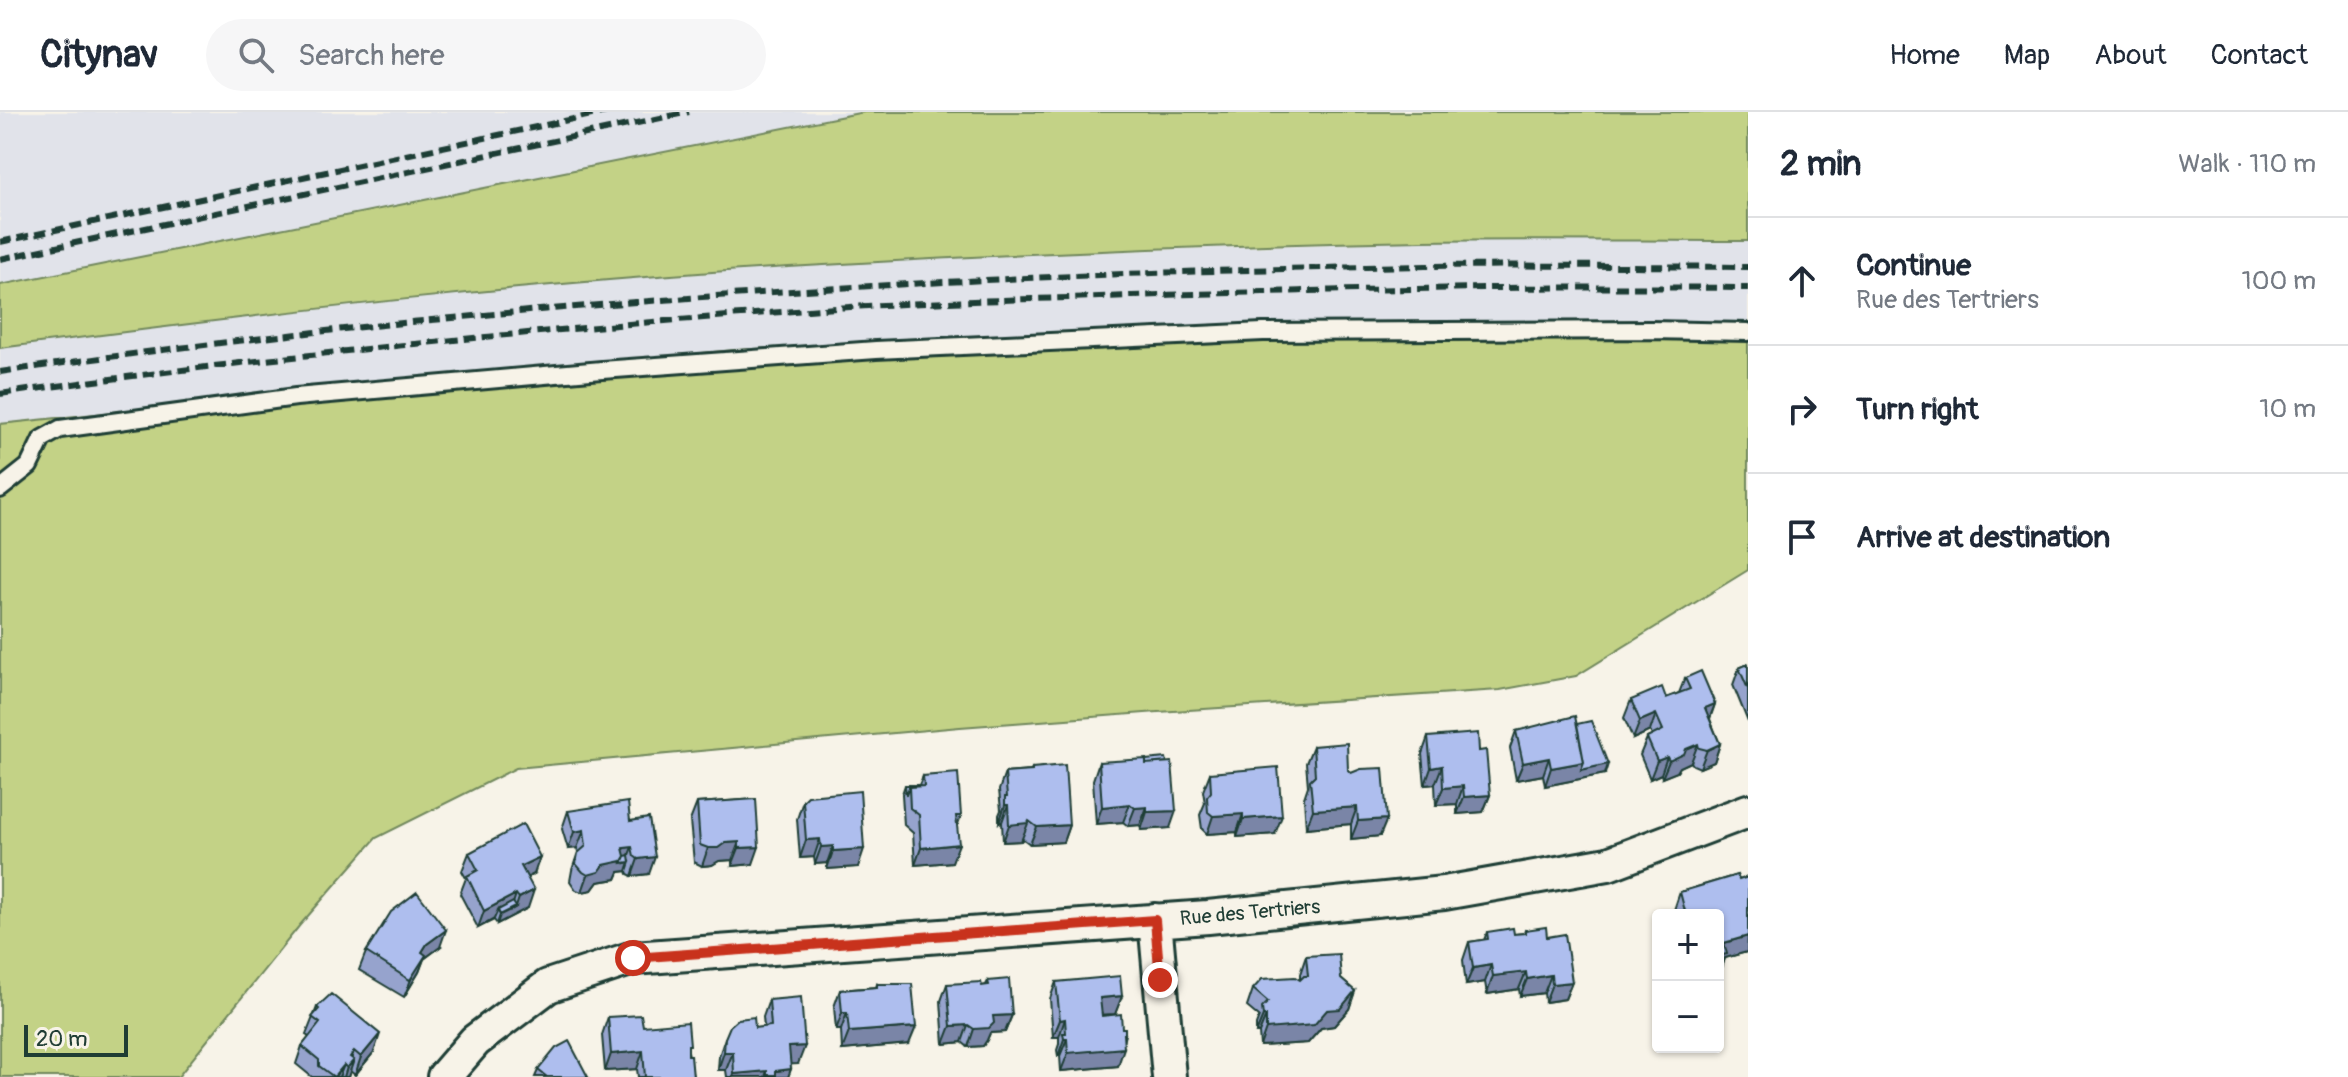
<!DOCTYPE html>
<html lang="en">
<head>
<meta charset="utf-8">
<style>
  body { margin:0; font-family:Pangolin,sans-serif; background:#f6f6f7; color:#1f2937 }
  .controls { position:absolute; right:24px; bottom:24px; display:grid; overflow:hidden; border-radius:8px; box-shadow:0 2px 6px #0004 }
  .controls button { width:72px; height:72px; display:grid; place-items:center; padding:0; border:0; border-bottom:2px solid #e0e1e3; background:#fff; color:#1f2937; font:40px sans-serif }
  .scale { position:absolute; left:24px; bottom:20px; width:104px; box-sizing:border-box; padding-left:8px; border:4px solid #1f3d34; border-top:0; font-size:22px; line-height:28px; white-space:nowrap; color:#1f3d34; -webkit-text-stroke:6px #f7f3e8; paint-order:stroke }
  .stop { position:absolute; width:24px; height:24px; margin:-18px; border:6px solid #c8321e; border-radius:50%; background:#fff }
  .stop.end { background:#c8321e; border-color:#fff; box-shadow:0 2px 8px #0008 }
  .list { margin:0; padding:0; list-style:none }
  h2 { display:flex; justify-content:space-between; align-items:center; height:104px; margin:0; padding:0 32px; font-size:34px }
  h2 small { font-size:26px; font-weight:400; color:#747a83 }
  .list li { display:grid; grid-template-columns:52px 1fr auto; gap:24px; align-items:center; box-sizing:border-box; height:128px; padding:0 32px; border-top:2px solid #e0e1e3 }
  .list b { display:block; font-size:30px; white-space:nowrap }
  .list p { margin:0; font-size:26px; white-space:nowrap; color:#747a83 }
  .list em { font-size:26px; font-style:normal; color:#747a83 }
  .icon { flex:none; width:44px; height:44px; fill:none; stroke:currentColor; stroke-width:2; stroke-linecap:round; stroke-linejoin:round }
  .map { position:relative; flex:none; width:1748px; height:965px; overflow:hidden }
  header { display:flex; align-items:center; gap:48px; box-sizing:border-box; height:112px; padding:0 40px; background:#fff; border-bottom:2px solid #e0e1e3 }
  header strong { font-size:38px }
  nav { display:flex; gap:44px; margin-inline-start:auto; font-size:28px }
  .search { width:560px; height:72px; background:#f6f6f7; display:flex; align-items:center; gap:20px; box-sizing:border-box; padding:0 28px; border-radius:44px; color:#747a83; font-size:30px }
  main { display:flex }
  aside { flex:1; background:#fff }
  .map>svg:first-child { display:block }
</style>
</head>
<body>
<header>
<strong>Citynav</strong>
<div class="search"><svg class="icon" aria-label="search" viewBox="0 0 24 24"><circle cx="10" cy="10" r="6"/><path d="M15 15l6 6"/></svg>Search here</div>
<nav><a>Home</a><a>Map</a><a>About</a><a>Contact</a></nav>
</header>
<main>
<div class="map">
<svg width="1748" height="965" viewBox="0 0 1748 965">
  <rect width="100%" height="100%" fill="#f7f3e8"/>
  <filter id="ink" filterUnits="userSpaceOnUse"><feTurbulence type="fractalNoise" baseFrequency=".0125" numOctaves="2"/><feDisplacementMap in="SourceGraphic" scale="16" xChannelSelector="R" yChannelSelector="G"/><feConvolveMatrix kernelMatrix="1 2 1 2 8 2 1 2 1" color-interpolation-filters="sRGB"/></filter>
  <g filter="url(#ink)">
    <path fill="#e1e3ea" d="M0 0H864L0 173Z
      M1424 129H1748V210L1393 213 1057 221 734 238 447 265 0 312V236L72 227 325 195 573 171 821 153 1094 140Z"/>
    <path fill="#c3d286" stroke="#71885d" stroke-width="2" d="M864 0H1748V129C1639 129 1531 127 1422 129 1223 133 1023 141 824 153 548 168 274 200 0 236V173Z
      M1748 210V458L1576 564 1500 578 1158 600 960 615 516 656 376 726 300 813 178 965H0V312L447 265 734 238 1057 221 1393 213Z"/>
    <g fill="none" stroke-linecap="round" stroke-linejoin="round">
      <g stroke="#1f3d34" stroke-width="22">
        <path id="lane" d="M0 377 29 354 42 327 60 317 296 285 602 258 876 238 1263 220 1651 218 1748 220"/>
      </g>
      <g stroke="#1f3d34" stroke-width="38">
        <path id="street" d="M1155 808 1169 965
          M444 965 475 929 548 874 633 846 1208 805 1444 781 1608 752 1748 699"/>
      </g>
      <use href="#lane" stroke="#f7f3e8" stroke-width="16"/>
      <use href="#street" stroke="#f7f3e8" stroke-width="32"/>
      <path stroke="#1f3d34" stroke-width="6" stroke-dasharray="12 6" stroke-linecap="butt" d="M0 130 606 0
        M0 147 689 0
        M0 260C437 197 884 166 1325 156 1466 152 1607 154 1748 155
        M0 282C282 242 566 215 850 195 943 189 1038 187 1132 184 1337 177 1542 174 1748 176"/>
    </g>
    <path fill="#96a3cd" stroke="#1f3d34" stroke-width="2" d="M1748 552V610L1733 573 1739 556Z
      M1685 566 1715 592 1710 607 1720 632 1714 650 1700 656 1693 653 1691 650 1680 655 1677 660 1662 666 1661 662 1650 667 1640 643 1647 626 1652 624 1650 619 1633 627 1624 606 1631 588 1666 586 1679 581Z
      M1577 612 1605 662 1545 674 1543 663 1516 668 1510 636 1516 619Z
      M1428 625 1479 639 1490 683 1483 700 1457 702V692L1436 693 1435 672 1425 673 1422 642Z
      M1313 634 1380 724 1351 727V712L1306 716 1304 686 1308 674 1306 651Z
      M1099 650 1170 716 1141 718 1140 713 1128 714 1123 710 1096 712 1093 668Z
      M1032 656 1069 713 1063 730 1030 732 1023 727 1021 729 1003 730 1002 710 999 711V703L1001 698 999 678 1005 661 1030 659Z
      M1210 661 1275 722 1237 725V720L1207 722 1202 717 1200 703 1205 691 1203 679Z
      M923 664 961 704 957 715 952 750 915 753 913 721 904 713 902 682 905 673H919Z
      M756 687 753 752 732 754V748L719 749 712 753 702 754 694 750 690 709 697 691Z
      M803 689 858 755 827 757V751L815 752 814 745 800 746 797 707Z
      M568 699 630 709 649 762 632 764 628 762 627 759 619 760 616 767 598 770 592 778 582 780 576 778 570 769 572 758 578 740 577 736 568 737 562 717Z
      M469 741 534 762 527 765 528 796 497 812 494 808 478 816 460 782 466 766 462 759Z
      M1737 763 1739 768 1748 765V837L1747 840 1725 846 1721 859 1718 860V803H1675L1674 798 1680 780Z
      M1525 818 1547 825 1572 870 1565 887 1545 890 1544 881 1520 884 1519 877 1487 882 1485 870 1466 873 1463 848 1469 830 1484 828 1487 820 1514 822 1524 821Z
      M440 835 424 847 419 860 404 885 359 858 366 840Z
      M1306 844 1341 867 1355 879 1349 897 1334 914 1321 916 1308 931 1260 934 1259 921H1256V913L1259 905 1247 895 1253 877 1300 868V862Z
      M988 869 1012 903 1005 920 990 921 987 928 983 934 968 935 962 930 944 932 941 889 947 872 982 874 986 873Z
      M1056 870 1122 884 1115 902 1102 903 1122 916 1125 922 1118 954 1061 959 1060 944H1058L1057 938 1059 932V925H1053L1050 887Z
      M877 872 909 932 842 938 841 918H836L834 895 840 878 876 875Z
      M769 888 798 952H790L791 957 788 965H727L726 958H718L719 944 725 926 755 916 764 915 763 905Z
      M317 895 374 940 355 963 350 959 348 965H312L296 952 302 934 309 925 306 923Z
      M608 905 643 914 688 939 693 965H638L637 957 605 959 602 923Z
      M538 958 588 965H535Z"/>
    <path fill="#7a85a7" stroke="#1f3d34" stroke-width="2" d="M1715 592 1708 610 1705 596Z
      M1656 602 1650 619 1633 627 1640 609Z
      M1698 632 1691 650 1680 655 1677 660 1662 666 1669 649 1686 637Z
      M1720 632 1714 650 1700 656 1707 638Z
      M1667 645 1661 662 1650 667 1657 649Z
      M1549 646 1543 663 1516 668 1523 651Z
      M1584 650 1608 652 1605 662 1545 674 1551 656Z
      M1442 654 1435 672 1425 673 1431 656Z
      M1463 674 1457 692 1436 693 1443 676Z
      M1490 683 1483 700 1457 702 1464 685Z
      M1130 692 1123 710 1096 712 1102 695Z
      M1005 693H1008L1002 710 999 711Z
      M1147 695 1140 713 1128 714 1135 696Z
      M1357 695 1351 712 1306 716 1313 698Z
      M1176 699 1170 716 1141 718 1147 700Z
      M1243 702 1237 720 1207 722 1213 704Z
      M1282 704 1275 722 1237 725 1243 707Z
      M1387 707 1380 724 1351 727 1358 709Z
      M1029 709 1021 729 1003 730 1009 713Z
      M1069 713 1063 730 1030 732 1037 715Z
      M584 718 577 736 568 737 574 720Z
      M820 727 814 745 800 746 806 728Z
      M739 730 732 748 719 749 712 753 702 754 708 736 725 731Z
      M959 732 952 750 915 753 921 736Z
      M833 734 827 751 815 752 821 735Z
      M632 735 626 751 630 750 627 759 619 760 616 767 598 770 592 778 582 780 588 763 604 753 623 736Z
      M759 735 753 752 732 754 739 736Z
      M864 737 858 755 827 757 833 739Z
      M540 745 534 762 515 772 521 754Z
      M655 745 649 762 632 764 638 747Z
      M534 778 528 796 497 812 500 803 498 798 494 807 478 816 484 799 516 782 511 798 516 795 519 786Z
      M446 818 440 835 424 847 419 860 404 885 422 840 427 832Z
      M1748 824 1747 840 1725 846 1721 859 1718 860V844L1724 831Z
      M1491 853 1485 870 1466 873 1473 856Z
      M1526 860 1519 877 1487 882 1493 864Z
      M1551 863 1544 881 1520 884 1527 867Z
      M1572 870 1565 887 1545 890 1552 872Z
      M1355 879 1349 897 1334 914 1321 916 1308 931 1260 934 1266 917 1327 898Z
      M1122 884 1115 902 1094 903 1100 886Z
      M842 901H847L841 918H836Z
      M1012 903 1005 920 990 921 987 928 983 934 968 935 974 917 993 904Z
      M1263 904H1266L1259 921H1256Z
      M1065 907 1059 925H1053L1060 908Z
      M968 913 962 930 944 932 951 914Z
      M916 915 909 932 842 938 849 920Z
      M380 922 374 940 355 963 361 945Z
      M1123 922H1125L1120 937 1124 936 1118 954 1061 959 1068 941Z
      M1064 927H1067L1060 944H1058Z
      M805 934 798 952 782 953 789 935Z
      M354 939 349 954 354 948 348 965H344L350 945Z
      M643 939 637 957 605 959 611 942Z
      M724 940H733L726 958H718Z
      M344 953 339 965H334Z
      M791 957 788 965H766L767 963 776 959Z
      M767 959 765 965H733L734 962Z"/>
    <path fill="#aebeee" stroke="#1f3d34" stroke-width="2" d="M1748 552V577L1739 556Z
      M1701 559 1715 592 1705 596 1720 632 1707 638 1699 636 1698 632 1686 637 1684 642 1669 649 1667 645 1657 649 1647 626 1663 618 1656 602 1640 609 1631 588 1662 575 1666 586 1690 577 1685 566Z
      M1575 604 1584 650 1551 656 1549 646 1523 651 1516 619Z
      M1591 609 1608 652 1581 658 1584 650 1577 612Z
      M1478 621 1479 639 1486 638 1490 683 1464 685 1463 674 1443 676 1442 654 1431 656 1428 625Z
      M1347 631 1348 658 1351 661 1361 657 1383 656 1387 707 1358 709 1357 695 1313 698 1310 668 1315 663 1313 634Z
      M1166 646 1167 650 1146 652V648Z
      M1146 647V652L1172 650 1176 699 1147 700V695L1135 696 1130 692 1102 695 1099 650Z
      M1065 653 1069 713 1037 715 1029 709 1028 711 1009 713 1008 693H1005V685H1007L1005 661 1032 659V656Z
      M1278 655 1282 704 1243 707V702L1213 704 1208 700 1207 685 1211 680 1210 661Z
      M958 661 961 704H956L959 732 921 736 919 703 910 696 909 675 924 674 923 664Z
      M905 673H919L920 674 909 675 906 683Z
      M860 679 864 737 833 739V734L821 735 820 727 806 728 803 689 808 684Z
      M756 687 759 735 739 736V730L725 731 718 736H708L700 733 697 691Z
      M628 690 630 709 649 706 655 745 638 747 634 744 632 735 623 736 625 744 622 749 604 753 599 760 588 763 583 760 576 752 578 741 586 734 584 718 574 720 568 699Z
      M523 712 540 745 521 754 534 778 519 786 516 782 484 799 467 764 478 758 469 741Z
      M629 743 630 750 622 751 625 744Z
      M1737 763 1739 768 1748 765V824L1724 831 1727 842 1718 844V803H1686L1680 780Z
      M417 780 446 818 427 832 422 840 426 843 410 868 366 840 391 800Z
      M513 790 516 795 500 803 498 798Z
      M1546 815 1547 825 1565 822 1572 870 1552 872 1551 863 1527 867 1526 860 1493 864 1491 853 1473 856 1469 830 1488 827 1487 820 1513 816 1514 822 1525 821V818Z
      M1339 842 1341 867 1355 879 1340 897 1327 898 1314 913 1266 917V904H1263L1262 896 1268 890 1253 877 1262 867 1295 865 1300 868 1304 864H1308L1306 844Z
      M1120 864 1122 884 1100 886 1102 904 1121 902 1122 916H1125V922H1123L1124 936 1068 941 1067 927H1064L1063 921H1066L1065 907 1060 908 1056 870Z
      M1009 867 1012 903 993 904 994 911 989 916 974 917 968 913 951 914 947 872 981 870 982 874 989 873 988 869Z
      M877 872H912L916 915 849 920 847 901H842L840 878 877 875Z
      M331 882 380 922 361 945 354 939 350 945 354 948 347 956 344 953 334 965 319 954V948L302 934 320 911 312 905 319 897 317 895Z
      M801 885 805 934 789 935 791 957 776 959V963H767V959L734 962 733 940H724L725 926 730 914 738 907 754 905 755 916 771 914 769 888Z
      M641 903 643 914 688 910 690 933H688V943H691L693 965H645L643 939 611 942 608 905Z
      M569 929 588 965H547L538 958 556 936Z"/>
  </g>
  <g fill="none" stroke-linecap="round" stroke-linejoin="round" filter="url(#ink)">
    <path stroke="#c8321e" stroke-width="10" d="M633 846 1155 808 1160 868"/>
  </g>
  <g text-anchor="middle" stroke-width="6" stroke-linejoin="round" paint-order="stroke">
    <g font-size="20" fill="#1f3d34" stroke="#f7f3e8">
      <text transform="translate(1250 800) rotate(-5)" y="7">Rue des Tertriers</text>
    </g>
  </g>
</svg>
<div class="controls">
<button>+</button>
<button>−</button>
</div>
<div class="scale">20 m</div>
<div class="stop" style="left:633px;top:846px"></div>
<div class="stop end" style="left:1160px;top:868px"></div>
</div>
<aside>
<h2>2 min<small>Walk · 110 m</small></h2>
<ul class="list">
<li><svg class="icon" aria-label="ahead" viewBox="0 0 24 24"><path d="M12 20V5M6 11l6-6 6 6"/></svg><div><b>Continue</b><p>Rue des Tertriers</p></div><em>100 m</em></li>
<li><svg class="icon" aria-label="right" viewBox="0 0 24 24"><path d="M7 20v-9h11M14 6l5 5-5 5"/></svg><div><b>Turn right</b></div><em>10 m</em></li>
<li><svg class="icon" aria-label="arrive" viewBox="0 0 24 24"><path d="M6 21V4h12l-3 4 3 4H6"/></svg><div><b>Arrive at destination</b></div></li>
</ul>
</aside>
</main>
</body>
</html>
